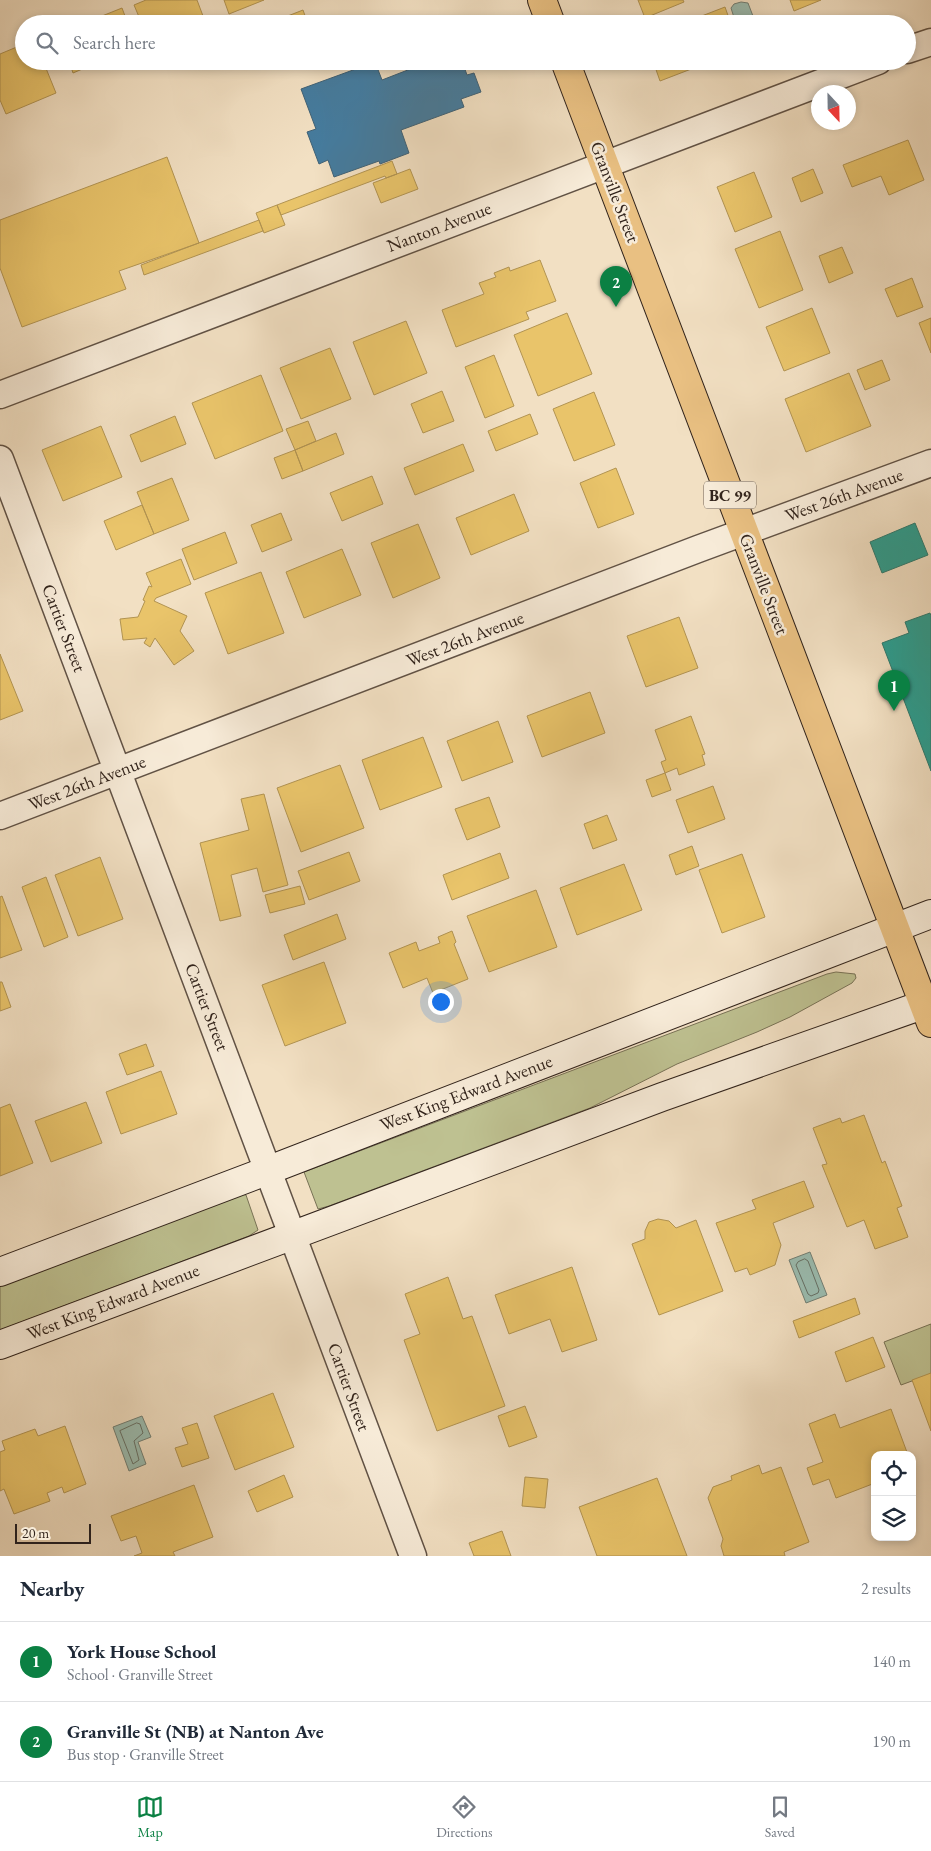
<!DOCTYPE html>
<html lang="en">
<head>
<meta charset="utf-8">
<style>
  body { margin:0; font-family:"EB Garamond",serif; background:#f2f2f3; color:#1f2937 }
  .controls { position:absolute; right:15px; bottom:15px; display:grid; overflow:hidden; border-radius:10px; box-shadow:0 2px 8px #0003 }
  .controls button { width:45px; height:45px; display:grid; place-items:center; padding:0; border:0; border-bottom:1px solid #e0e1e3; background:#fff; color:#1f2937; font:25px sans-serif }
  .compass { position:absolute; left:811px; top:85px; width:45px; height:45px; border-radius:50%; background:#fff; box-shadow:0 2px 8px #0003; rotate:158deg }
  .scale { position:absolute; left:15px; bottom:12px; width:76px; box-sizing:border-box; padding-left:5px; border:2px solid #31231b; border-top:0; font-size:14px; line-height:18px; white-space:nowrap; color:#31231b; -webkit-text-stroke:4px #f7ebd8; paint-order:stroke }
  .you { position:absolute; left:440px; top:1001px; width:18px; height:18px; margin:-12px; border:4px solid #fff; border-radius:50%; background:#1a73e8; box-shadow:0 0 0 8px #1a73e833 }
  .badge { display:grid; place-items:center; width:32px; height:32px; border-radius:50%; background:#0b8043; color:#fff; font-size:16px; font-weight:700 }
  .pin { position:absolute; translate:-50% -41px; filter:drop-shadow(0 1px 2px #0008) }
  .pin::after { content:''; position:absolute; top:26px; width:18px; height:15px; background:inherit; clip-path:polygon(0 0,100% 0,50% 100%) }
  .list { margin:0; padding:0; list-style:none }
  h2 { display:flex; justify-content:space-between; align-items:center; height:65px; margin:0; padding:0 20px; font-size:21px }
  h2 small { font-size:16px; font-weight:400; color:#747a83 }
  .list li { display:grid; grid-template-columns:32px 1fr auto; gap:15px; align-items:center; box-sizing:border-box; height:80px; padding:0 20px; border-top:1px solid #e0e1e3 }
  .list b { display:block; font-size:19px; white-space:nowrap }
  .list p { margin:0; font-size:16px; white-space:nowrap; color:#747a83 }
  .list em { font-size:16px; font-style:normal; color:#747a83 }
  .icon { flex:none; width:28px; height:28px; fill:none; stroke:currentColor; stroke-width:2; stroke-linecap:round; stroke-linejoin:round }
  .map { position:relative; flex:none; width:931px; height:1556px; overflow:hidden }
  .search { position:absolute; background:#fff; box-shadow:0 2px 8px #0003; left:15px; right:15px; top:15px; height:55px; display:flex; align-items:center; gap:12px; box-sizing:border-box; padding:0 18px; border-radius:28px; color:#747a83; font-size:19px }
  .sheet { height:225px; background:#fff }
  nav { display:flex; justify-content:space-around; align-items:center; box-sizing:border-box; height:70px; border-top:1px solid #e0e1e3; background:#fff; font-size:14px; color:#747a83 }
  nav a { display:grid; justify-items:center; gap:2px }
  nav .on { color:#0b8043 }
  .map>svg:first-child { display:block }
</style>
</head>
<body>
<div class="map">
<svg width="931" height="1556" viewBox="0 0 931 1556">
  <rect width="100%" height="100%" fill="#f2e0c3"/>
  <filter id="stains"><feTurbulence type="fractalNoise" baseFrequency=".004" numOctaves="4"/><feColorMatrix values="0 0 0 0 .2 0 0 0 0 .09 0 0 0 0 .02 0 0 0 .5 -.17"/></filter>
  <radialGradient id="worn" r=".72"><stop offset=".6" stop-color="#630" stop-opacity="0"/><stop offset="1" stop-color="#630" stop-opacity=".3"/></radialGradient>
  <path fill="#bec191" stroke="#787256" d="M836 972 855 974 856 978 852 983 790 1017 757 1032 677 1064 590 1108 329 1206 318 1209 304 1172 827 974Z
    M242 1194 246 1195 258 1230 249 1236 0 1330V1285Z
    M931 1324V1374L901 1385 884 1342Z"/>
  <path fill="#9bbdb1" stroke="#717f75" d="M741 2 748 3 756 24H736L731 8 734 4Z
    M810 1252 827 1295 806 1303 789 1260Z
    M142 1416 151 1437 138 1442 146 1464 129 1471 113 1427Z"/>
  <path fill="#e9c46a" stroke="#b29452" d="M146 0H197L206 24H142L134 5Z
    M224 0H264L229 14Z
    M638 0H683L684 2 645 18Z
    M790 0H821L794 11Z
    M725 7 731 24H681Z
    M122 8 128 24H82Z
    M303 10 308 24H276L275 21Z
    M24 44V61H43L56 93 6 114 0 100V54Z
    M69 61H101L73 73Z
    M653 61H712L660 81Z
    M908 140 924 180 889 195 881 176 852 187 843 165Z
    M167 157 199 243 119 271 126 289 22 327 0 268V220Z
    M392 161 397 174 386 178 385 176 281 215 277 205Z
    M410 169 418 189 381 203 373 183Z
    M813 169 823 193 801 202 792 178Z
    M754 172 772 217 735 232 717 187Z
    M277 205 285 225 264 233 256 213Z
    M259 220 263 231 144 275 141 265Z
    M780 231 803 290 759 308 735 249Z
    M842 247 853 273 829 283 819 256Z
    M540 260 556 301 526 312 529 319 456 347 442 310 484 294 479 283 496 277 494 273 509 267 510 271Z
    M912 278 923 307 897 317 885 289Z
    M812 308 830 353 784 371 766 327Z
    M567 313 592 374 538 396 514 335Z
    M931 318V353L919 323Z
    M406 321 427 373 374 395 353 342Z
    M330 348 351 399 301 419 280 368Z
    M494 355 514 406 485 418 465 367Z
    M882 360 890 380 865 390 857 370Z
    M849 373 871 426 806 452 785 399Z
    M261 375 283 431 215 459 192 403Z
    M442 391 454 421 423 433 411 404Z
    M594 392 615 445 574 461 553 409Z
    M530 414 538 434 496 451 488 431Z
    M175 416 186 444 141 462 130 435Z
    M308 421 316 441 295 450 286 429Z
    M101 426 122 477 63 501 42 450Z
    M336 433 344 454 303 471 295 450Z
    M463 444 474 471 415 495 404 468Z
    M295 450 303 471 282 479 274 458Z
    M616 468 634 514 598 528 580 483Z
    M372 476 383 504 342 521 330 493Z
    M172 478 189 520 154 534 137 492Z
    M514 494 529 531 471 555 456 518Z
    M142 505 154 534 116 550 104 521Z
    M281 513 292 540 262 552 251 525Z
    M418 524 440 578 393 598 371 543Z
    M225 532 237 563 194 580 182 549Z
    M342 549 361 595 304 618 286 572Z
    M181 559 191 584 156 598 154 601 187 616 180 631 194 651 174 665 155 638 150 647 144 643 147 638 123 640 120 619 138 617 145 601 143 600 149 586 152 587 146 573Z
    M261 572 284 633 228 654 205 593Z
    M679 617 698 668 646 687 627 636Z
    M0 654 23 711 0 720Z
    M590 692 605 733 542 757 527 716Z
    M691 716 705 754 702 755 705 765 679 775 677 768 665 773 661 762 666 760 655 730Z
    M498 721 513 762 462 781 447 741Z
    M423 737 442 787 380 810 362 760Z
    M340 765 364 828 301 852 277 788Z
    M665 773 671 790 652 797 646 780Z
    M713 786 725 819 688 833 676 800Z
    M264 794 288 885 263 892 257 868 231 875 241 916 220 921 200 843 249 830 241 799Z
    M489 797 500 827 467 840 455 809Z
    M607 815 617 840 593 849 584 824Z
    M692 846 699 866 676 875 669 855Z
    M349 852 360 881 309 900 298 871Z
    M500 853 509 878 452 900 443 875Z
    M742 854 765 917 722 933 699 870Z
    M100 857 123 919 78 936 55 875Z
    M624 864 642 910 577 935 560 888Z
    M46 877 68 937 44 947 22 887Z
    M300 886 305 904 270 913 265 895Z
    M536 890 557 947 489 972 467 916Z
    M2 896 22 950 0 958V897Z
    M337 914 346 939 293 960 284 935Z
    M452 931 456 942 454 944 468 979 433 993 427 978 403 988 389 953 416 942 419 951 440 943 438 937Z
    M324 962 346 1023 285 1046 262 985Z
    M0 982H2L11 1007 0 1011Z
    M146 1044 154 1066 127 1075 119 1054Z
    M161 1071 177 1114 121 1134 106 1092Z
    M86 1102 102 1143 51 1162 35 1121Z
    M10 1104 33 1163 0 1176V1108Z
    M864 1115 882 1163 885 1161 902 1206 897 1208 908 1237 875 1249 864 1220 847 1227 822 1165 827 1164 813 1128 840 1118 842 1123Z
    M804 1181 814 1207 773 1223 781 1245 775 1265 750 1275 747 1268 735 1272 716 1223 756 1209 752 1200Z
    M658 1219 669 1221 676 1228 696 1220 723 1291 659 1315 632 1244 645 1239V1231L649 1222Z
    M572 1267 597 1340 562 1352 550 1319 509 1334 495 1295Z
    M448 1277 463 1319 472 1316 505 1406 437 1431 404 1340 420 1334 405 1294Z
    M855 1298 860 1314 799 1338 793 1321Z
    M873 1337 885 1367 846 1382 835 1352Z
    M931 1373V1431L912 1380Z
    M273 1393 294 1447 235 1470 214 1416Z
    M525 1406 537 1437 509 1447 498 1416Z
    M891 1409 908 1455H875V1483L836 1498 829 1479 813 1485 807 1468 823 1462 809 1424 835 1414 840 1428Z
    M197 1423 209 1458 182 1467 175 1448 188 1444 182 1428Z
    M65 1426 86 1484 64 1493 62 1487 47 1493 50 1501 14 1514 4 1489 0 1491V1452L5 1450 2 1441 35 1429 38 1436Z
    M759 1465 762 1474 781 1467 809 1542 784 1552 785 1556H724L721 1546 723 1539 708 1498 713 1487 732 1480 731 1476Z
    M284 1475 293 1497 257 1512 248 1491Z
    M525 1477 548 1479 545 1508 522 1506Z
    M657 1478 687 1556H597L579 1507Z
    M194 1485 213 1537 173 1552 175 1556H134L142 1553 136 1536 121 1541 111 1516Z
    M502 1531 511 1556H474L469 1543Z"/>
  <path fill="#2a9d8f" stroke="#2c786c" d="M915 523 928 555 882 573 870 542Z
    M930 613 931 616V771L882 643 909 633 905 622Z"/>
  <path fill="#457b9d" stroke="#3f6176" d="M431 61H462L467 75 474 73 481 92 461 99 464 107 401 130 409 153 380 164 379 161 334 177 328 160 319 164 307 132 316 129 301 89 375 62 382 80Z"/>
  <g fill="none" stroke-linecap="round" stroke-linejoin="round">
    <path stroke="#667066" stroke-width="1" d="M805 1259 808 1261 819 1290 818 1293 811 1296 808 1294 796 1265 798 1262Z
      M137 1423 140 1424 143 1433 134 1441 139 1460 133 1464 120 1431Z"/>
    <g stroke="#615245" stroke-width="29">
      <path id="street" d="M907 50 931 42
        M0 395 878 61
        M0 459 413 1556
        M0 816 698 549 931 463"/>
    </g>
    <g stroke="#31231b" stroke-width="30">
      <path id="secondary" d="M0 1272 269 1170 931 914
        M0 1345 662 1097 931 1002"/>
    </g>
    <g stroke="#31231b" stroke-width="30">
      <path id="highway" d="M542 0 551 24
        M565 61 931 1023"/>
    </g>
    <use href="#street" stroke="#f7ebd8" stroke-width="26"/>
    <use href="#secondary" stroke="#f7ebd8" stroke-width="28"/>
    <use href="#highway" stroke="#e9c082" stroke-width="28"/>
  </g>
  <g text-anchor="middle" stroke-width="5" stroke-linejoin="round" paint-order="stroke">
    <rect fill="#f7ebd8" stroke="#6c5f54" stroke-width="1" x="704" y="481.5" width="52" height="27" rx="4"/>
    <g font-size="16" font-weight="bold" fill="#31231b">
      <text x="730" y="501">BC 99</text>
    </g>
    <g font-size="18" fill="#31231b" stroke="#f7ebd8">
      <text transform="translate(615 192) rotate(69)" y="6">Granville Street</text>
      <text transform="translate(439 227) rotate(-21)" y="6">Nanton Avenue</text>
      <text transform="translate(844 495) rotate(-20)" y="6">West 26th Avenue</text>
      <text transform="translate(764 584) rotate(69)" y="6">Granville Street</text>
      <text transform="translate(64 628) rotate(69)" y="6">Cartier Street</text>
      <text transform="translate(465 639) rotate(-21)" y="6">West 26th Avenue</text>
      <text transform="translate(87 783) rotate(-21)" y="6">West 26th Avenue</text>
      <text transform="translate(207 1007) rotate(69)" y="6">Cartier Street</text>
      <text transform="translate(466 1093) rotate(-21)" y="6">West King Edward Avenue</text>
      <text transform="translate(113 1302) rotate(-21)" y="6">West King Edward Avenue</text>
      <text transform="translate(349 1387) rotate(70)" y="6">Cartier Street</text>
    </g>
  </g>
  <rect width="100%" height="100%" filter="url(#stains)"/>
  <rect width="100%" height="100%" fill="url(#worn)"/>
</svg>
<div class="controls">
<button><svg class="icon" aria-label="locate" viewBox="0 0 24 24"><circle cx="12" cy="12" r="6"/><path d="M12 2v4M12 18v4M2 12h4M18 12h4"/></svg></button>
<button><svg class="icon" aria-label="layers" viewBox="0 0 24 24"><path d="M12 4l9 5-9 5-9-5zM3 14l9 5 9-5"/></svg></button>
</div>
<svg class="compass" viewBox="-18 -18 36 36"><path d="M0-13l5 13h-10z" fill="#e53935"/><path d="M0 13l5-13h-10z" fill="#747a83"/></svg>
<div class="scale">20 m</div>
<div class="you"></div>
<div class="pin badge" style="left:894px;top:711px">1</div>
<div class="pin badge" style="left:616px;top:307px">2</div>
<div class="search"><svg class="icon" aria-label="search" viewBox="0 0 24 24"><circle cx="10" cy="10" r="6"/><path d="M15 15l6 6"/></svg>Search here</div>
</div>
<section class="sheet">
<h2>Nearby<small>2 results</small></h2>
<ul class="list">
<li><span class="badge">1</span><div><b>York House School</b><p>School · Granville Street</p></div><em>140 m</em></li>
<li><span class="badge">2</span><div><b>Granville St (NB) at Nanton Ave</b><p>Bus stop · Granville Street</p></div><em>190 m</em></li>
</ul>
</section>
<nav>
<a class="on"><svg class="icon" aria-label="map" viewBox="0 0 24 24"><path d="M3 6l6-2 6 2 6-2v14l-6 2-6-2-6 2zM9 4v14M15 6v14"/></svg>Map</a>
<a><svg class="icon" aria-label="directions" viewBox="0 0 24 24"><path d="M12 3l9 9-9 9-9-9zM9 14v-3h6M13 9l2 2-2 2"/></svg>Directions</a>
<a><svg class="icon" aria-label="saved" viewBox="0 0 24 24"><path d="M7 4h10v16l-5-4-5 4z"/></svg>Saved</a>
</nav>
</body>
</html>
